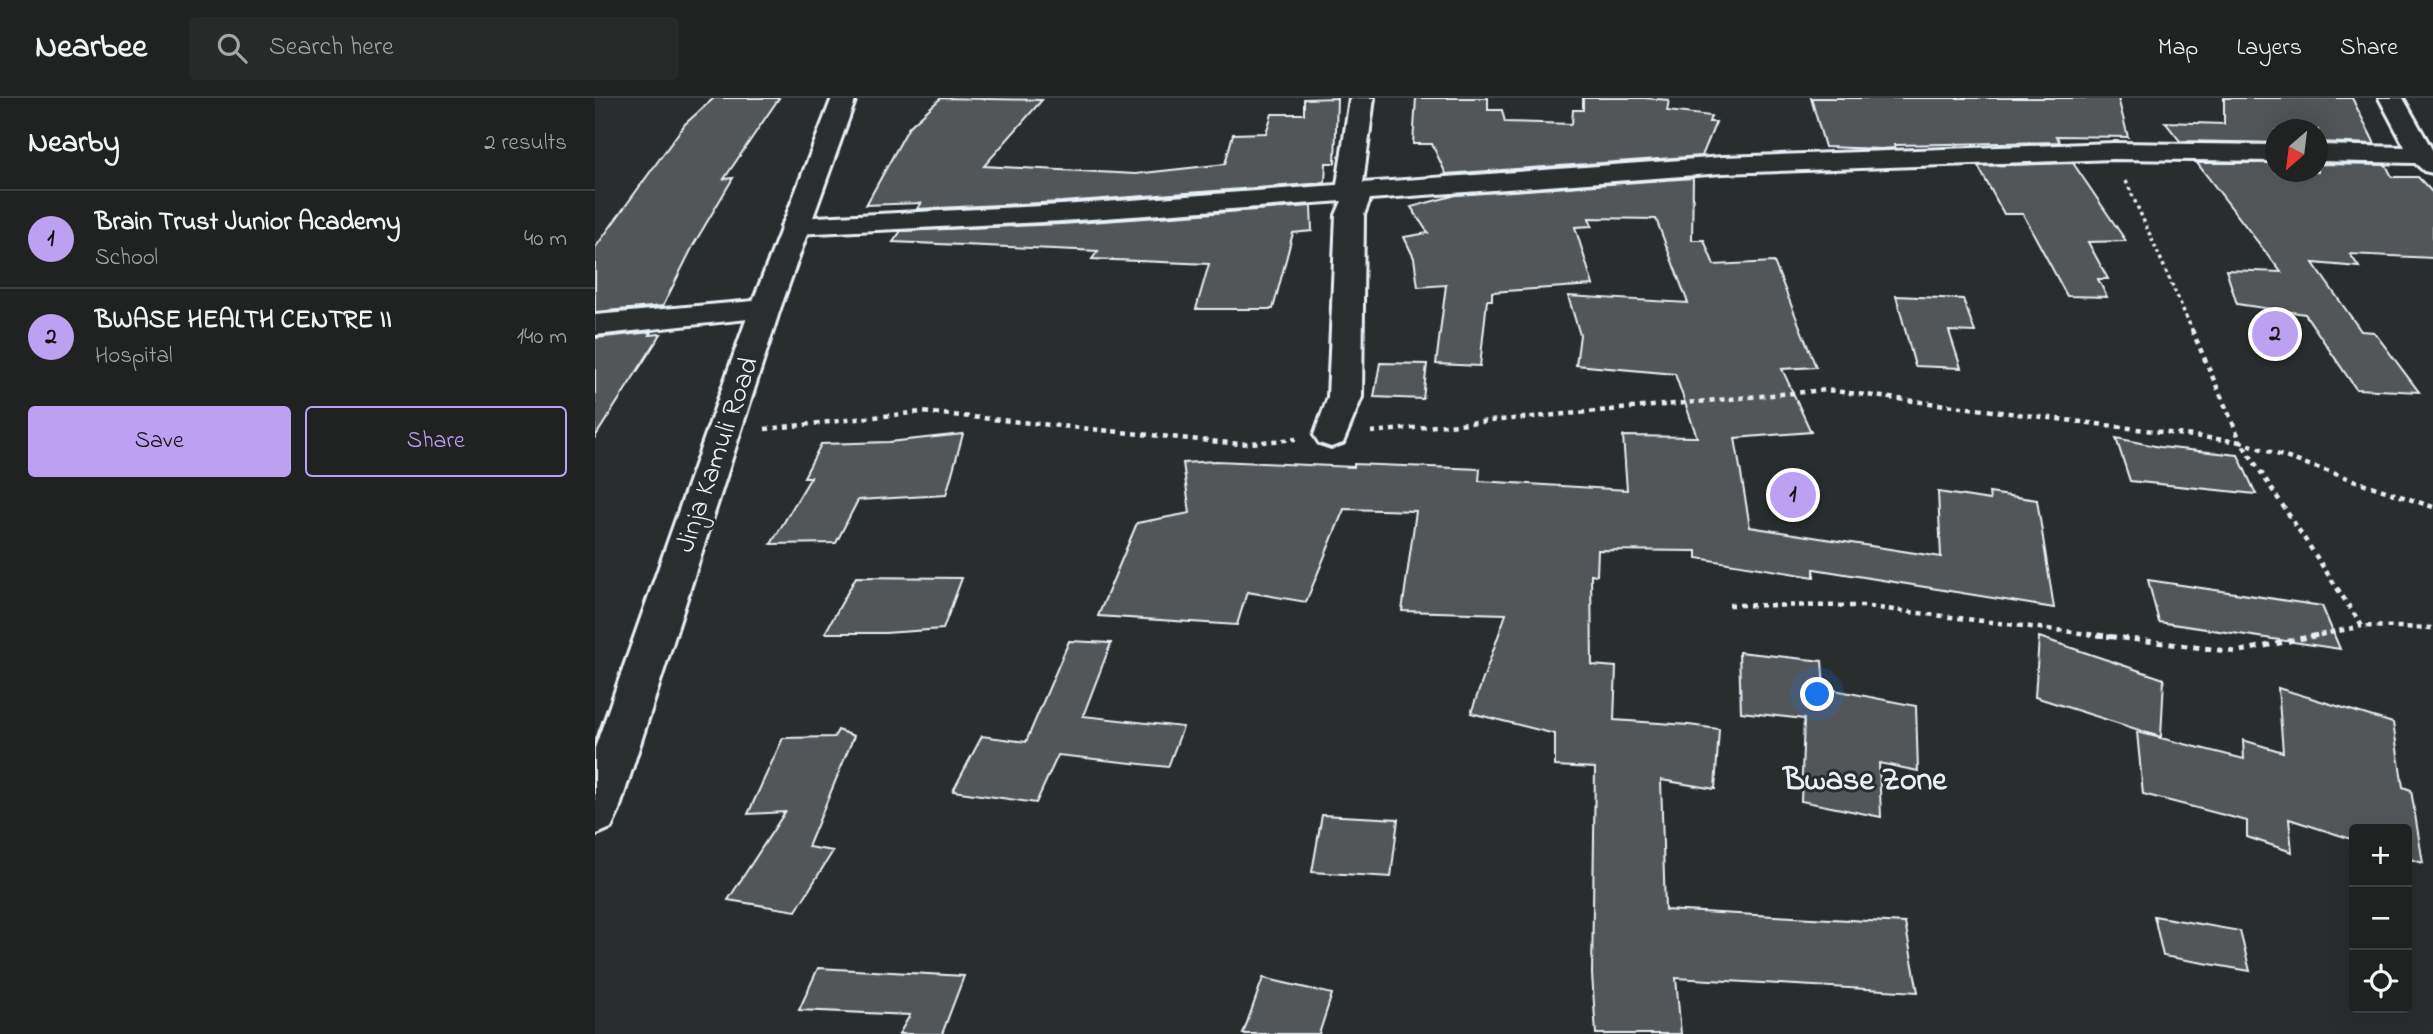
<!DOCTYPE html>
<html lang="en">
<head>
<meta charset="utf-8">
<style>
  body { margin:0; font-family:"Indie Flower",sans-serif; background:#282a2a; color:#f1f3f6 }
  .controls { position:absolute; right:21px; bottom:21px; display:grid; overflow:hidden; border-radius:7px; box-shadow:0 7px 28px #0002 }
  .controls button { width:63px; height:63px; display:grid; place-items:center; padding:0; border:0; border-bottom:2px solid #3d3f40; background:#202222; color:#f1f3f6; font:35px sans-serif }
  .compass { position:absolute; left:1670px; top:21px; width:63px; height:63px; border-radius:50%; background:#202222; box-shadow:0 7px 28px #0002; rotate:208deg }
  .you { position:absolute; left:1223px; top:597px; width:24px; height:24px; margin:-18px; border:5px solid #fff; border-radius:50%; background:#1a73e8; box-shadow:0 0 0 10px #1a73e833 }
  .badge { display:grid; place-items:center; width:46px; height:46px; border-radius:50%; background:#bca0f2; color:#111; font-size:23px; font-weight:700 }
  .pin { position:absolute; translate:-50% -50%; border:4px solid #fff; box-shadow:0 2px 7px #0006 }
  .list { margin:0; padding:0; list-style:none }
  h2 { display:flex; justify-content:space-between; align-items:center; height:91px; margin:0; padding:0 28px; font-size:30px }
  h2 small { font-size:23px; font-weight:400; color:#a2a4a5 }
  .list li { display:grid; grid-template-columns:46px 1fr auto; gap:21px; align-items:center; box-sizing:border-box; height:98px; padding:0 28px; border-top:2px solid #3d3f40 }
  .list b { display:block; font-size:26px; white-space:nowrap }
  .list p { margin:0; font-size:23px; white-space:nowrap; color:#a2a4a5 }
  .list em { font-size:23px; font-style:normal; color:#a2a4a5 }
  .actions { display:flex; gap:14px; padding:21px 28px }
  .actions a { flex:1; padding:16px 0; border:2px solid #bca0f2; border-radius:7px; text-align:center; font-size:24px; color:#bca0f2 }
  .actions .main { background:#bca0f2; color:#111 }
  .icon { flex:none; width:38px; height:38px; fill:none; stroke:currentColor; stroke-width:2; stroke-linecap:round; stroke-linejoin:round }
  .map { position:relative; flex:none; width:1838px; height:936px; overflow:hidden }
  header { display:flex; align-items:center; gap:42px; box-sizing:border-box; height:98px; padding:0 35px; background:#202222; border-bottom:2px solid #3d3f40 }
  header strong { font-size:33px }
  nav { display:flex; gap:38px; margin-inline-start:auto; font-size:24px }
  .search { width:490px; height:63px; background:#282a2a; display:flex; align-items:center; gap:18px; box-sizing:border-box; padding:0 24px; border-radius:7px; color:#a2a4a5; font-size:26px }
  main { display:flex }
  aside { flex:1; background:#202222 }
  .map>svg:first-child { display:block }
</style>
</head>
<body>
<header>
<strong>Nearbee</strong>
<div class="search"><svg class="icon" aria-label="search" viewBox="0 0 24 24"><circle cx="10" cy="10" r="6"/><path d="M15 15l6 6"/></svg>Search here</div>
<nav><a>Map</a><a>Layers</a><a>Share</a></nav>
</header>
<main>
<aside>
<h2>Nearby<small>2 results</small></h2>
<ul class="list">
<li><span class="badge">1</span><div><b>Brain Trust Junior Academy</b><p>School</p></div><em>40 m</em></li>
<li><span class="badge">2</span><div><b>BWASE HEALTH CENTRE II</b><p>Hospital</p></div><em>140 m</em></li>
</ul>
<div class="actions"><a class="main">Save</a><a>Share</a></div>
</aside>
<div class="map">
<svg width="1838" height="936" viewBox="0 0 1838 936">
  <rect width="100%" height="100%" fill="#2a2d2e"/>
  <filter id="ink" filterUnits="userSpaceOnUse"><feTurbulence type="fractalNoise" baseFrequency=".0143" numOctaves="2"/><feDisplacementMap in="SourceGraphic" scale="14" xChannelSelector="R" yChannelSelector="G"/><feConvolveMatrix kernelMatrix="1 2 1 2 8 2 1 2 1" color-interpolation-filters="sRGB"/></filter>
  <g filter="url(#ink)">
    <path fill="#535759" stroke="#e8f1f8" stroke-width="2" d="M119 0H184L129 81 138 80 99 146 68 208 0 214V150L90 26Z
      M346 0 447 2 389 68 540 76 630 66 638 36 671 35 677 16H709V1L742 0 740 65H731L730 85 467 104 322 111 326 105 271 107 314 29Z
      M821 0H893V12H907L910 24 977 26 978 12H988V0H1049L1074 2 1072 13 1116 18 1114 24H1121L1107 58 851 76 837 46H818Z
      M1216 0H1523L1533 39 1461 38 1465 44 1299 47 1300 50 1286 51 1230 49Z
      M1629 0H1757L1780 46 1723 44V32H1681V45L1585 43 1570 24 1629 26Z
      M1478 65 1531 143 1493 144 1513 181H1503L1512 199 1472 198 1428 116H1409L1383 68Z
      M1602 65H1681V74H1723V66L1791 67 1797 79H1823L1838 95V160L1755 156 1764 169 1718 165 1766 233 1779 234 1824 294 1761 291 1710 216 1642 206 1631 172 1686 174Z
      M1098 80 1097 142H1109L1119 167 1179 164 1221 269 1187 271 1216 334 1140 340 1155 429 1346 459 1343 394 1395 402 1394 395 1442 402 1459 510 1219 471V479L1102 460V453L1003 452 1002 477 996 476 997 567 1021 569 1019 622 1094 627 1124 631 1120 691 1066 682 1070 812 1310 825 1323 894 1081 880 1086 936H1001L997 876 1000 670 960 668V636L876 615 911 516 807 513 821 413 749 411 711 504 652 494 642 527 503 518 542 425 595 415 588 365 621 363 759 369V366L885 371 884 383 1032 392 1028 338 1102 339 1080 276 981 267 985 237 973 198 1093 205 1061 121 994 120 997 128 980 129 998 187 897 194V202H892L885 268 841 266 851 187 823 189 819 160 809 139 833 135 816 109 861 97Z
      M716 108 717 133 698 135 678 211H601L614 166 497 161 503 153 298 144 306 133 467 126Z
      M1301 198 1368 201 1380 234 1354 233 1366 270 1320 268Z
      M56 234 54 237 66 236 0 339V240Z
      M785 265 832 266 828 301 779 299Z
      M368 336 351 397 263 402 241 445 176 446 216 379H209L226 346 294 344Z
      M1521 340 1565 349 1643 357 1661 396 1535 383Z
      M261 479 367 480 348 531 290 535H230Z
      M1553 482 1727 508 1745 551 1564 524Z
      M1444 539 1569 581 1566 639 1440 599Z
      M474 543 516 545 488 618 588 629 573 669 463 657 441 705 358 693 387 638 431 644Z
      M1144 554 1227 563 1229 590 1321 608 1323 673 1284 665 1286 719 1206 703 1209 621 1146 614Z
      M1683 590 1798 625 1808 689 1816 692 1828 765 1812 760V731H1759V742L1694 721 1697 754 1652 739V723L1548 696 1542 634 1649 661 1648 642 1688 654Z
      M243 632 259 638 213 749 238 753 201 813 133 802 190 714 153 716 188 640 239 639Z
      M727 717 803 721 796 779 717 774Z
      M1559 818 1645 833 1655 873 1568 858Z
      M223 870 369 878 347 936H304L315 917 204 912Z
      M668 880 737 896 724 936H648Z"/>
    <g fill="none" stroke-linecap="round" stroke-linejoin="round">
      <g stroke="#e8f1f8" stroke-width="6">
        <path id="street" d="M755 0H779L768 85 1128 59 1518 45 1680 47V63L1518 61 1128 75 775 101 769 117 767 299 748 345 736 349 724 345 719 337 733 299 741 117 747 103 467 123 200 136 190 134 186 128 190 122 200 120 467 107 742 87Z
          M1784 0H1808L1838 53V75L1829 73 1820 65 1722 63V47L1810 49Z
          M170 202 181 204 185 211 181 218 0 237V217Z"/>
      </g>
      <g stroke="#e8f1f8" stroke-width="6">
        <path id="secondary" d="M237 0H261L185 211 23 715 16 730 0 737V650L155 211Z"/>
      </g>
      <path stroke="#e8f1f8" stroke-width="3.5" stroke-dasharray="3.5 3.5" stroke-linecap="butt" d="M1531 83 1598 234"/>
      <path stroke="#e8f1f8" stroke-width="4.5" stroke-dasharray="5 5" stroke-linecap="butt" d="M1597 232 1646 344 1838 409
        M170 331 326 314 644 346 701 341
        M776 334 1231 292 1646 344 1767 528 1838 530
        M1134 507 1267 508 1517 539
        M1715 539 1767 528"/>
      <path stroke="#e8f1f8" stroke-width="5" stroke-dasharray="6 6" stroke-linecap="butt" d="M1503 537 1641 554 1723 537"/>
      <use href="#street" fill="#2a2d2e" fill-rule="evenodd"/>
      <use href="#secondary" fill="#2a2d2e" fill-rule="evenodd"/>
    </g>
  </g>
  <g text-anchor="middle" stroke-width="6" stroke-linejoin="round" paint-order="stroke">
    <g font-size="28" fill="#e8f1f8" stroke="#2a2d2e">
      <text transform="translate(120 356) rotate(-71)" y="10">Jinja Kamuli Road</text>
    </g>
    <g font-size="32" font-weight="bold" fill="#e8f1f8" stroke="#2a2d2e">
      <text x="1270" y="691">Bwase Zone</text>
    </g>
  </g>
</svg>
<div class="controls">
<button>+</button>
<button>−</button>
<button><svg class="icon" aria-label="locate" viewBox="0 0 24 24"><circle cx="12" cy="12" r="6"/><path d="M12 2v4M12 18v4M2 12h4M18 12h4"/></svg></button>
</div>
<svg class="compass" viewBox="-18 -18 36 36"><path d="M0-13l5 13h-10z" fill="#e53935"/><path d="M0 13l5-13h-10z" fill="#a2a4a5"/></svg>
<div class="you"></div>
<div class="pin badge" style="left:1198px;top:397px">1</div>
<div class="pin badge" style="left:1680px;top:236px">2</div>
</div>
</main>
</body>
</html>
